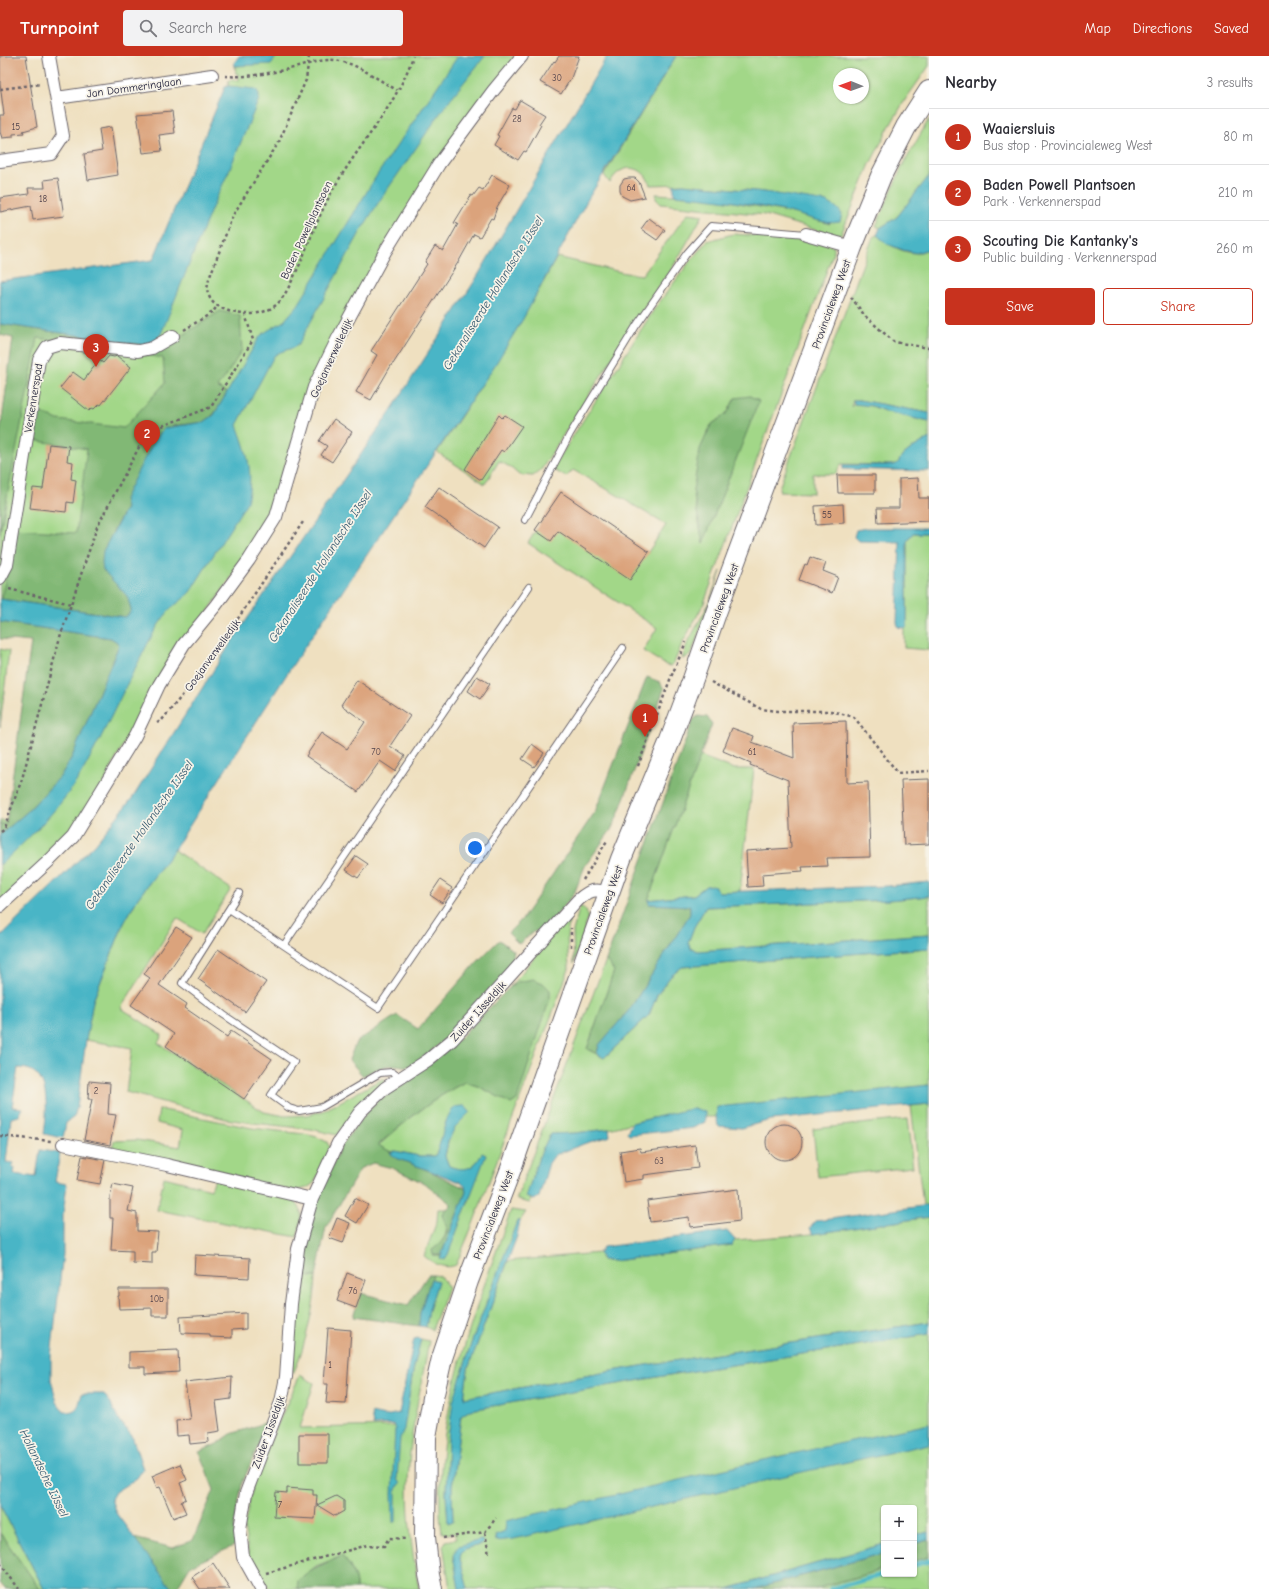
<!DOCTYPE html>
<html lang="en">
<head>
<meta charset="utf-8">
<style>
  body { margin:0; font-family:"Comic Neue",sans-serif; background:#f2f2f3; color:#2b2b33 }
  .controls { position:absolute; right:12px; bottom:12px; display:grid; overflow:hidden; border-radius:4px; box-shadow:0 1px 3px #0004 }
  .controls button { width:36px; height:36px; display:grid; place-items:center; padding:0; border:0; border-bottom:1px solid #e1e1e2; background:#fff; color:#2b2b33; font:20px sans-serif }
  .compass { position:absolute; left:833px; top:12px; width:36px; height:36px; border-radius:50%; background:#fff; box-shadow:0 1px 3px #0004; rotate:271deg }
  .you { position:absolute; left:475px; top:792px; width:14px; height:14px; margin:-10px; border:3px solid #fff; border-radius:50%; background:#1a73e8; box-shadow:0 0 0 6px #1a73e833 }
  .badge { display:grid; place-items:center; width:26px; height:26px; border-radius:50%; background:#c8321e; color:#fff; font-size:13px; font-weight:700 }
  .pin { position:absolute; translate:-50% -33px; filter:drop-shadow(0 1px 2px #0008) }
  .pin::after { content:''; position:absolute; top:21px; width:14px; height:12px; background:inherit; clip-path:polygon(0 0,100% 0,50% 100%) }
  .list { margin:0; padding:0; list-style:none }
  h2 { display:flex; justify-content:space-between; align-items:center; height:52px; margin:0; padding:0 16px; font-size:17px }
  h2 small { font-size:13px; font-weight:400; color:#7c7c81 }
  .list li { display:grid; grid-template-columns:26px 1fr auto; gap:12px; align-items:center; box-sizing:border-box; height:56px; padding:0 16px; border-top:1px solid #e1e1e2 }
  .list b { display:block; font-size:15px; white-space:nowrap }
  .list p { margin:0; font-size:13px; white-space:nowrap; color:#7c7c81 }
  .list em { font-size:13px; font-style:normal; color:#7c7c81 }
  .actions { display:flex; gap:8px; padding:12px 16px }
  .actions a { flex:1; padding:9px 0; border:1px solid #c8321e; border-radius:4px; text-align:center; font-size:14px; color:#c8321e }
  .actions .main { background:#c8321e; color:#fff }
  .icon { flex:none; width:22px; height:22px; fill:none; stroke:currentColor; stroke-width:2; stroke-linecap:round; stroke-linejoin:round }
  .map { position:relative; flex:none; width:929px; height:1533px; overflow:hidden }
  header { display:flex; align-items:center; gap:24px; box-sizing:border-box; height:56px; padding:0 20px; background:#c8321e; color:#fff }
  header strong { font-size:19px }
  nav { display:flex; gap:22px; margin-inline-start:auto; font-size:14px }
  .search { width:280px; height:36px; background:#f2f2f3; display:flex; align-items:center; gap:10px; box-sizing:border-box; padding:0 14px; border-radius:4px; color:#7c7c81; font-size:15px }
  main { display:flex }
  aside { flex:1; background:#fff }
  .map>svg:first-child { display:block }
</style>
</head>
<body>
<header>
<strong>Turnpoint</strong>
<div class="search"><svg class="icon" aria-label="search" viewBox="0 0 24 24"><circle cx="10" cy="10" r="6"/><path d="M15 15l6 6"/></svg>Search here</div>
<nav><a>Map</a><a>Directions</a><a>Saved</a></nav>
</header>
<main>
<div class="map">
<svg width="929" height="1533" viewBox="0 0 929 1533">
  <rect width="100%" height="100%" fill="#f7f3e8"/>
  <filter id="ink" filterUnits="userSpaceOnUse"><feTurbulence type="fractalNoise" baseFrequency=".025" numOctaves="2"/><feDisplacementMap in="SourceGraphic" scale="8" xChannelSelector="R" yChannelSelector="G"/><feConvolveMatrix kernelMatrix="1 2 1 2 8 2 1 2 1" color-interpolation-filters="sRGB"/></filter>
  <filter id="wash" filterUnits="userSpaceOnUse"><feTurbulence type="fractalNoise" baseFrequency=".012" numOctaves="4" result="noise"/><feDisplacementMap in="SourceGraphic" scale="16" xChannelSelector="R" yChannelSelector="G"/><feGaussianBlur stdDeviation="0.9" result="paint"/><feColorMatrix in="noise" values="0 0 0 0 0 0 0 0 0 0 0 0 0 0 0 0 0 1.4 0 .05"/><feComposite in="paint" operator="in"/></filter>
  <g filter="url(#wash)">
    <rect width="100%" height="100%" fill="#efe0c0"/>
    <path fill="#a2d788" stroke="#627c62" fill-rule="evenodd" d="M241 0H516L383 191 299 368 270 452 254 488 139 657 101 733 66 782 0 847V765H7L42 563 0 553V444L26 261 155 277 237 31 228 30 229 24H239V18H236L235 10H240Z
      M676 0H929V10L905 44 889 71 870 108 841 179 836 180 765 159 661 148 656 143V138L706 141 793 157 830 168 765 136 683 128 650 129C644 108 620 106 610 127L604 119ZM839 18H863V42H839Z
      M929 63V120L897 161 880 172 876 170 902 111Z
      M688 157 703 159 670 216 648 246 541 414 533 420 519 419 510 411 499 405 485 428 437 396C480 333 521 269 557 201L625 217 642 219Z
      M733 178 819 184 834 191V195L704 547 681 590 674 607 670 610 666 609 643 595 657 572 528 487 543 463 631 522 666 469 617 439 573 414 566 421 552 413 655 252 691 204 707 185ZM735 342 758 345 703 487 693 434 711 369 728 356Z
      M877 179C887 188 902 197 916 197 920 197 925 194 929 193V357L859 344H853L851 351 854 348H859L872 350 887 356 929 366V382C919 389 903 395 898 407L893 409 841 408 836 418H813V437L780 436 779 432 873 181Z
      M913 477H929V594L904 592V572L907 571V484Z
      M721 515 692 596 689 600 682 603 687 588 707 551Z
      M0 593 9 595 0 671Z
      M700 700 734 713H754L740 835 719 836 706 830 694 839 648 844Z
      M174 794 231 833 202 878 177 862 121 952 162 979 158 987 264 1056 285 1060 307 1059 323 1055 384 1022 385 1027C368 1043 349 1059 337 1079L311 1073 253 1067 226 1063 126 1036 132 992 86 984 93 945 123 869 138 842Z
      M929 840V878L698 895 691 893 688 887 694 871 706 851 889 844Z
      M580 850 586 854 588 862 574 908 573 875Z
      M567 865 569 866 567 881 569 913 473 1168 456 1209C444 1214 433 1207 424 1200L437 1165 438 1153H446L442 1159 447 1171 445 1180 433 1199H441L440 1202 457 1171 469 1145 479 1104C467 1115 464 1116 449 1110L445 1100 448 1086 455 1071 470 1056 446 1065 439 1092 435 1100H419L395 1095 391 1096 378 1090C403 1067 435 1041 465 1026L480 1031 511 1047 518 926 510 931 564 866Z
      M929 892V1029L717 1052 716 1061H705L704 1056 652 1062 609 1073 575 1077 550 1078 539 1101 526 1141 531 1143 530 1147 517 1144V1141L606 904 614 915 587 993 604 1002 649 959 657 939 670 921 682 911Z
      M929 1048V1149H923L911 1050Z
      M159 1053 252 1072 304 1078 317 1081 327 1086 329 1090 330 1096 314 1127 307 1132 294 1135 112 1094 114 1085 137 1084 180 1091 183 1074 157 1067Z
      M907 1063 913 1111 818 1121 813 1073Z
      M164 1121 211 1133 215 1123 289 1141C307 1154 301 1162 297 1181L157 1154Z
      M511 1154 526 1156 520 1165H517L515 1172 471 1288 453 1347 448 1383 446 1438 448 1467 453 1465 452 1431 461 1360 470 1354 669 1319 929 1278V1476L914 1480V1452H884V1488L727 1533H468L460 1503 461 1497 465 1493 483 1488 481 1484 453 1499 459 1533H450L443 1489 445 1485 456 1483 454 1477 449 1478 442 1477C439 1456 439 1435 441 1414 447 1323 481 1239 511 1154Z
      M929 1161V1266L646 1309 464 1342 468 1313 508 1205 599 1197 602 1204 614 1205 732 1189 735 1184 813 1178Z
      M433 1219C441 1219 444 1225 448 1231L432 1274 426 1271 429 1254 438 1225 431 1223Z
      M299 1220 316 1221C315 1248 305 1291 294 1316H292Z
      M421 1283 429 1285C422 1326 412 1367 409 1408 406 1450 411 1492 419 1533H356C357 1522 350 1508 342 1500L316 1510 298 1525 297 1533H270L256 1515 249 1501 244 1471 255 1419 300 1319 314 1327 300 1372 404 1370 413 1315Z
      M0 1449 3 1455 44 1533H40L0 1477Z
      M929 1501V1533H815L884 1513V1518H914V1505Z"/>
    <path fill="#81b874" stroke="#526d58" d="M220 255 240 260 242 294 224 323 217 331 227 337C220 348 216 359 204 366L172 370 113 475 119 530 127 540 131 547V553L129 558 125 561 1 543 16 473 76 477 87 393 33 384 39 356 58 364 124 372 165 327 163 302 38 282 0 477V378L13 282 0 279V268L151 290 168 289Z
      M750 340 759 345 703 488 693 434 700 393 711 369 728 356 735 342Z
      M0 566 111 582 117 586 119 589 72 701 60 721 27 756 0 779V768H6L31 586 0 583Z
      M647 621 660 626 664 633 618 759 611 774 585 810 574 838 547 871 541 874 533 876 519 888 508 877 523 862 595 756Z
      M698 660 707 661 712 668 648 844 649 848 690 850V858L630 953 599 989 597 998 587 993 614 915 606 904 693 664Z
      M499 884 514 895C512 903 510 913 506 921 497 937 425 1005 409 1010 405 1011 399 1009 394 1009 382 1010 373 1014 363 1020L349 1004 356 986 397 959 418 973 478 905Z
      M533 923 543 927 550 934V942L517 1044 511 1048 480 1031 465 1026C435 1041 403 1067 378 1089L391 1096 390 1097 396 1102 425 1113 465 1132 466 1136 441 1199H433L432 1194C439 1189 449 1180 447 1170 446 1167 443 1162 442 1158L446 1153 450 1151 451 1148 426 1128 392 1112 373 1107 361 1112 326 1171 316 1221 299 1220 304 1188 316 1146 341 1090 361 1063 378 1044 400 1031 459 983 510 931 518 926Z
      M428 1219H433L420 1257 419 1270 353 1261 360 1237 408 1249Z
      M268 1366 242 1428 234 1470 236 1489 190 1510 176 1533H172L134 1482 173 1492 193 1484 214 1434 199 1396 217 1388 231 1378Z
      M0 1477 40 1533H5L0 1527Z
      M929 1484V1501L914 1505V1488Z
      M884 1497V1513L815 1533H754Z
      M342 1500C350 1508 357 1522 356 1533H297L298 1525C312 1510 324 1509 342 1500Z"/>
    <path fill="#49b5c6" stroke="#366c80" d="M239 0H277L271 8 235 10 234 7Z
      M458 0H485L448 46 380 144 362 173 298 289C291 294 281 294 274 300L237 369C247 396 254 416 247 446L190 536C184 544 174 548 168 556 156 570 148 587 140 603 121 638 105 676 85 711 65 748 31 780 0 809V779L27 756 60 721 72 701 119 589 117 586 111 582 0 566V543L125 561 129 558 131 553 127 540 103 514 102 507 103 495 126 452 124 443C133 426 152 383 165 372L204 366 214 359 260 280 267 275 284 265 298 249 377 119Z
      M607 0H676L588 143 523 263 495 309 294 607 174 794 138 842 123 869 93 945 86 984 77 1051 74 1061 66 1067 63 1082 44 1078C47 1055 52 1011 18 1012L12 1051 23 1052 19 1060 11 1062 6 1106 13 1107 12 1111 15 1112 14 1118 36 1121 40 1094 60 1097 55 1126 67 1128 63 1158V1198L51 1300V1324L57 1346 64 1356C79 1356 78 1350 82 1338H104L111 1348 118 1363 132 1380 143 1413 137 1422 115 1436 111 1443 116 1457 172 1533H44L0 1449V1027L2 1009 0 1008V881L96 787 133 741 234 582 390 356 474 226Z
      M228 30 256 33 259 38V43L228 117 211 154 161 278 151 290 0 268V225L153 204 225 31Z
      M929 120V193L916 197 903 194 887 188 877 179 880 172 897 161Z
      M683 128 765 136 827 146 837 152 842 158 840 166C824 169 808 161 792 157 753 148 713 142 674 139V129Z
      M853 344H859L929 357V366L887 356 872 350 854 348Z
      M929 382V415L843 413V409H894L898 407C903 395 919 389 929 382Z
      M867 472H929V477H913L907 484V571L904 572 898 571 897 566 900 486 858 485 854 481 856 474Z
      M929 826V840L889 844 706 851 694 871 688 887 691 893 698 895 929 878V892L682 911 670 921 657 939 649 959 604 1002 597 998 599 989 630 953 690 858V850L649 848 648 844 694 839 706 830 713 829 719 836 888 830Z
      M929 1029V1048L771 1064 741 1072 718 1070 716 1061 717 1051Z
      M465 1050 470 1056 455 1071 448 1086 445 1100 449 1110C465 1116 475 1113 482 1097L486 1099 447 1201 445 1204 440 1202 466 1136 465 1130 460 1126 396 1102 390 1097 395 1095 419 1100H435C442 1088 444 1057 456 1051 458 1050 462 1050 465 1050Z
      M694 1052 705 1056V1066L693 1072 629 1079 627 1077 632 1067Z
      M609 1073 610 1080 586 1087 555 1099 549 1107 539 1141 534 1144 526 1141 539 1101 550 1078 575 1077Z
      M929 1149V1161L813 1178 810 1172 816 1165Z
      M517 1165H520L517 1180 468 1313 464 1342 646 1309 929 1266V1278L669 1319 470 1354 461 1360 452 1431 453 1465 448 1467 446 1438 448 1383 453 1346 471 1288Z
      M727 1175 735 1184 732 1189 614 1205 602 1204 599 1197 603 1191Z
      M431 1223 438 1225 429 1254 426 1271 419 1270 420 1257Z
      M418 1282 421 1283 413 1315 404 1373 400 1382 397 1423 400 1428 396 1433V1466H393L392 1438 395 1373 393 1368 373 1369 371 1357 385 1360 399 1357 414 1283Z
      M929 1368V1388L798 1417 514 1483 496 1485 495 1479 505 1475 506 1465 759 1405Z
      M929 1476V1484L914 1488V1480Z
      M481 1484 483 1485V1488L465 1493 461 1497 460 1503 468 1533H459L453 1499 458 1490Z
      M884 1488V1497L754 1533H727Z"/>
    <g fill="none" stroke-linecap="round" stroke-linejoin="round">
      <path stroke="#49b5c6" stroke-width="5" d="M914 1509 929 1505
        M831 1533 884 1518"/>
    </g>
    <g id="blocks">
      <path fill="#dba37b" d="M0 0H26L37 71 23 75 24 77 13 78V81L2 82 0 76V59H4L0 28Z
        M559 0H579L571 22 561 38 540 26 554 5 555 6Z
        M520 44 545 59 539 68 541 69 526 96 524 95 518 104 494 89 499 80 497 79 512 52 515 53Z
        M172 55 175 77 159 79 162 95 143 97 137 58Z
        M111 71 118 119 88 124 84 98 102 95 99 73Z
        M492 119 510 129 497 151 493 163 491 162 480 181 474 178 459 205 393 308H392L371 344 356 336 377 299 371 295 427 208 425 206 435 190 443 195 458 168 454 167 471 139 473 140 479 132 483 134Z
        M58 122 64 160 33 164 31 150 0 156V142L29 138 28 132H45L44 124Z
        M629 122H635L639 126 645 141 630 144 622 140 620 135V129L624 123Z
        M649 162 665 174 657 184 641 173Z
        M109 300 114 301 117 300 131 311 101 349 99 348 94 353 92 352 89 355 60 332 73 316 84 324 99 304 103 307Z
        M499 359 502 362 505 359 522 370 504 396 501 394 481 424 465 413Z
        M334 363 352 376 332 406 321 399 327 390 319 385Z
        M49 388 69 390 67 405 73 406 71 423 76 424 73 447 67 446 66 456 30 452 33 432 43 433Z
        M837 419H875V437H838Z
        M918 422 919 442H929V465L878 467 877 452H899V423Z
        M439 431 498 471 484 492 425 451Z
        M561 436 649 496 630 524 558 475 551 485 535 474Z
        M843 448 844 467 816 469 815 450Z
        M810 501 826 507 823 515 838 521 832 537 799 524 805 508 807 509Z
        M477 620 490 628 480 643 468 635Z
        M357 624 410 660 390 690 405 700 395 715 380 705 358 736 306 700 322 676 347 693 365 666 341 649Z
        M846 665 847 727 868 726 870 801 827 802 828 810 802 811 803 815 762 818 763 830 748 831 746 795 791 792 788 724 750 709 751 707 723 695 732 672 754 680 752 686 794 702 793 667Z
        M532 688 544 697 534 711 522 703Z
        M929 723V788L904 789 901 724Z
        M356 800 368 808 358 822 346 814Z
        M440 824 452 832 442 847 430 839Z
        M176 871 192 881 159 929 187 948 185 952 227 981 231 975 272 1003 244 1043 166 990 174 978 131 949 150 922 144 918Z
        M218 893 266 926 245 956 198 923Z
        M89 1025 110 1027 108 1058 116 1059 110 1089 84 1084 92 1043H88Z
        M766 1086a18 18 0 1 1 36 0a18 18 0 1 1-36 0Z
        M695 1089 698 1112 644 1119V1123L624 1126 620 1095 640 1092 641 1096Z
        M82 1100 105 1104 100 1128 77 1124Z
        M113 1128 133 1132 128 1155 137 1157V1175L158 1176 156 1196H152V1208L133 1207V1195L111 1194 113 1162H110V1141Z
        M738 1133 740 1165 690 1171 689 1161 650 1166 647 1145Z
        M355 1142 368 1149 357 1167 345 1160Z
        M337 1162 350 1167 343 1187 329 1182Z
        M195 1199 250 1202 249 1222 194 1219Z
        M347 1217 366 1224 356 1252 337 1245Z
        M119 1233H168V1260H152V1252L119 1253 118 1240H119Z
        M246 1257V1273L232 1274V1282L210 1281V1278L181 1277 180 1261Z
        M328 1272 351 1274 346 1348 326 1347 328 1328H324Z
        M178 1294 179 1316 145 1318V1311H129V1296Z
        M232 1321 231 1343 216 1345 220 1375 208 1377 209 1386 190 1388 189 1379 177 1380 176 1364 190 1363 185 1326Z
        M299 1378H328V1407H299Z
        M180 1408 187 1424 180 1427 186 1443 181 1446 186 1457 173 1462 160 1431 157 1432 152 1420Z
        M287 1432 313 1434V1439H317L315 1463 274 1461 276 1436 287 1437Z
        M336 1440 344 1445V1455L335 1460 317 1449Z
        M213 1507 230 1533H200L192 1521Z"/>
    </g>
  </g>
  <g filter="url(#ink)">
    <use href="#blocks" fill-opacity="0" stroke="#6a646a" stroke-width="1"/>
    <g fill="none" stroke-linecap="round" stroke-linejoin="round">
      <g stroke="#6a646a" stroke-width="8">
        <path id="lane" d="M525 464 570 378 636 270 687 197 711 170 806 178
          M239 837 182 927 224 959 294 1006 271 1039 289 1052 299 1055 322 1051 380 1017 392 1016 400 1022
          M229 853 378 952 623 592
          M284 889 529 531"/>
      </g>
      <g stroke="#6a646a" stroke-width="14">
        <path id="street" d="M57 42 212 19
          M0 105 51 98 63 80 49 0
          M806 178 852 191
          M0 522 7 509 39 304 47 291 60 287 138 295 152 292 173 280
          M0 850 50 804 73 781 135 680 159 629 184 588 216 549 249 504 276 461 314 331 338 282 386 194 439 108 493 35 522 0
          M63 1088 167 1109 312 1143
          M261 1533 243 1501 240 1473 246 1437 281 1346 286 1321 291 1248 298 1193 312 1143 338 1087 360 1056 385 1032 428 1004 452 984 578 844C590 834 594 832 609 837"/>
      </g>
      <g stroke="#6a646a" stroke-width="22">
        <path id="primary" d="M432 1533 429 1519 425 1481 426 1381 433 1342 442 1302 468 1225 512 1110 621 803 669 687 693 623 717 554 852 191 881 120 906 71 929 35"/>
      </g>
      <path stroke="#6a646a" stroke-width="2.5" stroke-dasharray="3 3" stroke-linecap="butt" d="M309 0 306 24 279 86 233 159 209 223 207 233C208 239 211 247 218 250 235 261 266 262 280 245 288 235 294 220 300 208 309 186 318 162 329 141 354 93 397 51 413 0
        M225 20C248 22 275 16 298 11 309 8 322 3 334 4 358 7 376 23 397 34
        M0 33 41 28
        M851 241 865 260 894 286 929 292
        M184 274 213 256 217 250
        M9 533 71 548
        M711 626 761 653 778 655H831L854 661 898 717 929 715
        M157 667 162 664 204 613 303 466
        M638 710 671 621 686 586
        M0 775 4 772 22 723 60 581 97 471 147 376 211 351 253 284 245 258
        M583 824 608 783
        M571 891V872
        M0 1080 51 1085
        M485 1476 489 1499
        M443 1482 485 1476 496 1462
        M0 1507 19 1533
        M266 1517 368 1489 384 1490 389 1482 407 1483"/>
      <use href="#lane" stroke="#fff" stroke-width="6"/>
      <use href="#street" stroke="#fff" stroke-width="12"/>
      <use href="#primary" stroke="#fff" stroke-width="20"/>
    </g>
  </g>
  <g text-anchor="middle" stroke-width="3.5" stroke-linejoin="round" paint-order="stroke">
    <g font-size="9" fill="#50424b">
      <text x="557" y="25">30</text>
      <text x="517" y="66">28</text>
      <text x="16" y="74">15</text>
      <text x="631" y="135">64</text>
      <text x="43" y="146">18</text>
      <text x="827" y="462">55</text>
      <text x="376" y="699">70</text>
      <text x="752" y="699">61</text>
      <text x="96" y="1038">2</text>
      <text x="659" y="1108">63</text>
      <text x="353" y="1238">76</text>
      <text x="157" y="1246">10b</text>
      <text x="330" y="1312">1</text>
      <text x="280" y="1452">7</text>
    </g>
    <g font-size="11" fill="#22223b" stroke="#f7f3e8">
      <text transform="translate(134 31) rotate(-8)" y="4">Jan Dommeringlaan</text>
      <text transform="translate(306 174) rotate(-65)" y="4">Baden Powellplantsoen</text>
      <text transform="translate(831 248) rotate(-70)" y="4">Provincialeweg West</text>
      <text transform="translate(331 302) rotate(-65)" y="4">Goejanverwelledijk</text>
      <text transform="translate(33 342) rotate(-81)" y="4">Verkennerspad</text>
      <text transform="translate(719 552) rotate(-70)" y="4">Provincialeweg West</text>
      <text transform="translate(212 599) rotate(-54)" y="4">Goejanverwelledijk</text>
      <text transform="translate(603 854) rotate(-70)" y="4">Provincialeweg West</text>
      <text transform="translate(478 955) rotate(-48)" y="4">Zuider IJsseldijk</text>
      <text transform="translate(493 1159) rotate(-69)" y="4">Provincialeweg West</text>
      <text transform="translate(268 1376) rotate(-70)" y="4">Zuider IJsseldijk</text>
    </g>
    <g font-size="12" font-style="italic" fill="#30556c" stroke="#f7f3e8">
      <text transform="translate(493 237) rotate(-58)" y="4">Gekanaliseerde Hollandsche IJssel</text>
      <text transform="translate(320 510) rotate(-57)" y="4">Gekanaliseerde Hollandsche IJssel</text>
      <text transform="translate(139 779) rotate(-55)" y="4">Gekanaliseerde Hollandsche IJssel</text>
      <text transform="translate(44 1417) rotate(64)" y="4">Hollandsche IJssel</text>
    </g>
  </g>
</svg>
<div class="controls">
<button>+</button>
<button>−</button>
</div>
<svg class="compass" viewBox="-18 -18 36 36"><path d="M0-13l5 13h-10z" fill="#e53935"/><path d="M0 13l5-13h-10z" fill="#7c7c81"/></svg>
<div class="you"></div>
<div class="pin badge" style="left:645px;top:681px">1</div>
<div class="pin badge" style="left:147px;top:397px">2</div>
<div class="pin badge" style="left:96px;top:311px">3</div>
</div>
<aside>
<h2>Nearby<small>3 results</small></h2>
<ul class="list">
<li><span class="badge">1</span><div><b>Waaiersluis</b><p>Bus stop · Provincialeweg West</p></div><em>80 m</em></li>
<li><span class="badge">2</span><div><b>Baden Powell Plantsoen</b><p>Park · Verkennerspad</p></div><em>210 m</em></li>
<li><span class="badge">3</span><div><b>Scouting Die Kantanky's</b><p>Public building · Verkennerspad</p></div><em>260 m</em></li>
</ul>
<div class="actions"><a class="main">Save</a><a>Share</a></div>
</aside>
</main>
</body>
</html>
